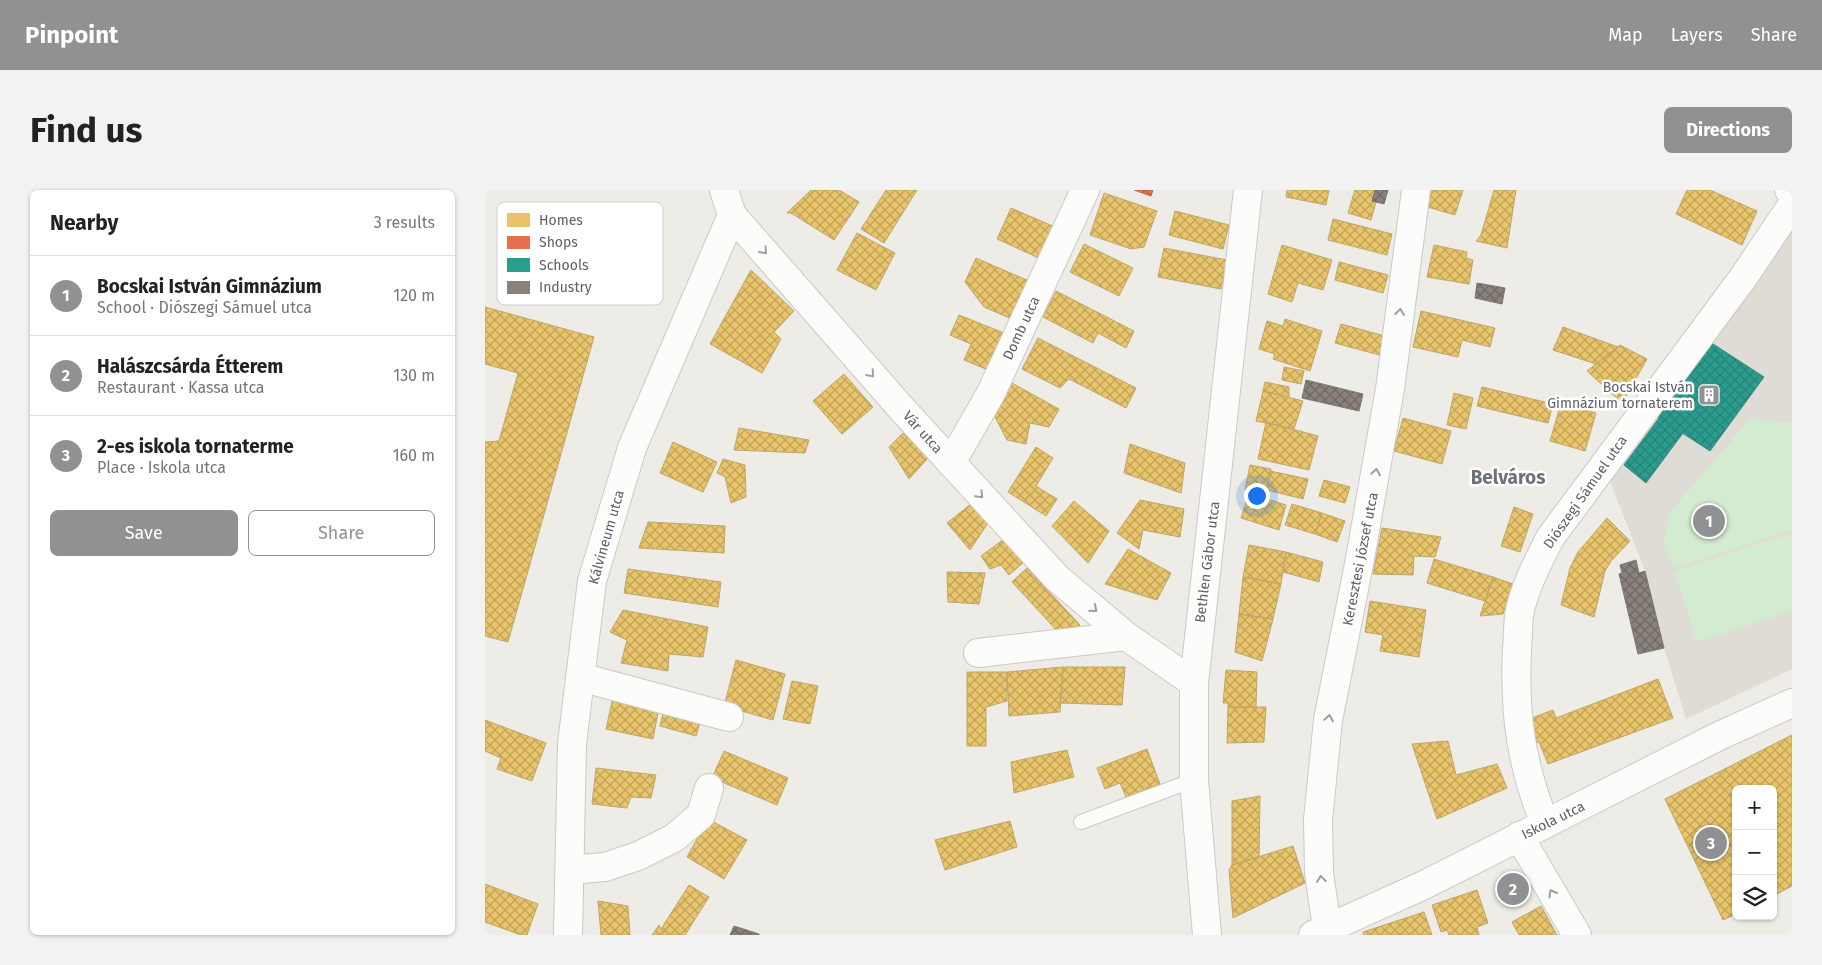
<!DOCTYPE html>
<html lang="en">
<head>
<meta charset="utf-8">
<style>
  body { margin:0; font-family:"Fira Sans",sans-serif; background:#f2f2f2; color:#222 }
  .controls { position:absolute; right:15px; bottom:15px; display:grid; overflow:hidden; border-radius:8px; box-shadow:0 1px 4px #0004 }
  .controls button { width:45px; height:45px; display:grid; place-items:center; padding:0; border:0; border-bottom:1px solid #e0e0e0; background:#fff; color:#222; font:25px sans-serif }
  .you { position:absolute; left:771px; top:305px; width:18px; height:18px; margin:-12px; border:4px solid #fff; border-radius:50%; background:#1a73e8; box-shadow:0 0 0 8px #1a73e833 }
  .badge { display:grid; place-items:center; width:32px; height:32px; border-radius:50%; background:#8f9193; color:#fff; font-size:16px; font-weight:700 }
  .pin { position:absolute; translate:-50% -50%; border:2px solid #fff; box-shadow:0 1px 5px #0006 }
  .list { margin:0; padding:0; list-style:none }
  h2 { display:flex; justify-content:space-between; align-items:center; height:65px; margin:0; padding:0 20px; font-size:21px }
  h2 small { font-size:16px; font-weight:400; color:#767676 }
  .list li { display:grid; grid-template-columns:32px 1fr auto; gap:15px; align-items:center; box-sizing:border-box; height:80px; padding:0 20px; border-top:1px solid #e0e0e0 }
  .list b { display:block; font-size:19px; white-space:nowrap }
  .list p { margin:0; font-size:16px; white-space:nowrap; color:#767676 }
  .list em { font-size:16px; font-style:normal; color:#767676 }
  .actions { display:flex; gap:10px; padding:15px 20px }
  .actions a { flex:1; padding:11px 0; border:1px solid #8f9193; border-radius:8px; text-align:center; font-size:18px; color:#8f9193 }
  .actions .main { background:#8f9193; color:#fff }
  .icon { flex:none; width:28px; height:28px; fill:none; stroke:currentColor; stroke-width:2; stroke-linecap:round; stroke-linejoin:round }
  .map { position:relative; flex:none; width:1307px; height:745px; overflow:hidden; border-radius:8px }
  header { display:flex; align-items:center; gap:30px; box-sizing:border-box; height:70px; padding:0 25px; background:#8f9193; color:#fff }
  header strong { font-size:24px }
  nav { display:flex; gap:28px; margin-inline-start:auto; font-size:18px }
  .intro { display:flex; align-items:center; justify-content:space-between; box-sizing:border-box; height:120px; padding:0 30px }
  h1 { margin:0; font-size:35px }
  .button { padding:12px 22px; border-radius:8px; background:#8f9193; color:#fff; font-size:18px; font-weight:700 }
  main { display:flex; gap:30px; padding:0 30px }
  aside { flex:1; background:#fff; border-radius:8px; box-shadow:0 1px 4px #0004 }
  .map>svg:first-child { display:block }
</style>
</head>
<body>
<header>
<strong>Pinpoint</strong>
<nav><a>Map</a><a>Layers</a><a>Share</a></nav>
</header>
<div class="intro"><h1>Find us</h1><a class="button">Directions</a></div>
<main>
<aside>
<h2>Nearby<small>3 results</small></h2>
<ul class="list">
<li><span class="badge">1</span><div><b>Bocskai István Gimnázium</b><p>School · Diószegi Sámuel utca</p></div><em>120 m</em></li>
<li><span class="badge">2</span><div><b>Halászcsárda Étterem</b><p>Restaurant · Kassa utca</p></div><em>130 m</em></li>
<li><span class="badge">3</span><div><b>2-es iskola tornaterme</b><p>Place · Iskola utca</p></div><em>160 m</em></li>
</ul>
<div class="actions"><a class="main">Save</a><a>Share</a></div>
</aside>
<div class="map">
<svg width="1307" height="745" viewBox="0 0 1307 745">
  <defs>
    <pattern id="homes-cross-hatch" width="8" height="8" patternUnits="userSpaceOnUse" patternTransform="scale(1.25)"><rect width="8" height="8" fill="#e9c46a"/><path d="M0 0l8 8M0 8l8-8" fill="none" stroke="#c0a35b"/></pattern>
    <pattern id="shops-cross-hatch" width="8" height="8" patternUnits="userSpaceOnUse" patternTransform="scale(1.25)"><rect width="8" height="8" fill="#e76f51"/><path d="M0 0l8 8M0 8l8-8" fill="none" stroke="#be5f47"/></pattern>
    <pattern id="schools-cross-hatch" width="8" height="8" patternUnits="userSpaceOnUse" patternTransform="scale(1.25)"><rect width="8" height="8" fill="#2a9d8f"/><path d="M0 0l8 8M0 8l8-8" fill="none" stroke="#278379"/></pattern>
    <pattern id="industry-cross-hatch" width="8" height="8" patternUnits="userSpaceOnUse" patternTransform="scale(1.25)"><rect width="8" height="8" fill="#8a817c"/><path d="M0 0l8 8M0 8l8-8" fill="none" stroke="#6e6865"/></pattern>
  </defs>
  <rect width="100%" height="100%" fill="#edece7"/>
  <path fill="#dedcd5" d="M1307 38V479L1201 529 1179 458 1160 381 1121 281Z"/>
  <path fill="#d3ebd1" d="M1266 228 1307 233V340L1188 378 1179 355 1184 323Z
    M1307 343V421L1212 452 1189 381Z"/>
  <path fill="url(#homes-cross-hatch)" stroke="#bfa669" d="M326 0H354L374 12 349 50 306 23H302Z
    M401 0H432L399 53 376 39Z
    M802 0H844L841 15 801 7Z
    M870 0H890L887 11 891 12 886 30 863 23Z
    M944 0H978L970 25 939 16Z
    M1009 0H1031L1022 58 991 51 996 45Z
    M1202 0H1225L1272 21 1257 55 1191 24Z
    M619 3 672 21 659 57 646 59 605 45Z
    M526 18 570 37 556 69 512 49Z
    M690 21 744 35 738 59 684 45Z
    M848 29 907 44 902 65 843 50Z
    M372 43 410 63 391 100 352 80Z
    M599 54 648 78 634 106 585 82Z
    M797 55 847 70 838 100 813 93 807 112 783 104Z
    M949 55 982 62 981 68 988 70 984 94 942 87Z
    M679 58 742 70 736 99 673 87Z
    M491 68 544 91 527 129 499 117 480 92Z
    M854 72 903 85 898 103 850 90Z
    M266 80 309 121 289 142 296 149 277 183 225 154Z
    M571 101 649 141 641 158 613 143 608 153 558 127Z
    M0 117 109 147 23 452 0 446V252L14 251 33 183 0 174Z
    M936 121 1010 138 1005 157 977 150 973 167 928 157Z
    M474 125 524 145 508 182 479 170 486 154 465 145Z
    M800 129 837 141 825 181 788 169 790 164 774 159 782 131 798 136Z
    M856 134 907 148 902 167 850 153Z
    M1078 137 1133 157 1111 174 1068 160Z
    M553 148 651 198 641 218 584 189 575 198 537 179Z
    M1135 155 1162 169 1137 213 1102 181Z
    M799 177 819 181 816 194 797 190Z
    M359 184 388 217 357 244 328 211Z
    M780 192 804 197V207L778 201Z
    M527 193 574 219 564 237 545 233 541 254 522 250 509 225Z
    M997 197 1068 214 1063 233 992 216Z
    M778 201 818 211 809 239 771 231Z
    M969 203 988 208 981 239 962 235Z
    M1076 213 1111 223 1100 261 1065 251Z
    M918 228 966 241 957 274 909 261Z
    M781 232 833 246 824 280 773 269Z
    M254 238 324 250 320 263 249 260Z
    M418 243 444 267 424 289 404 257Z
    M188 252 232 272 218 302 175 283Z
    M645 254 700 273 696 303 639 283Z
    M551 257 568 268 551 296 572 309 561 326 523 302Z
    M238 269 260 275 261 307 246 313 240 287 232 283Z
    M765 275 786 279 781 304 760 300Z
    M785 281 823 289 818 309 782 300Z
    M839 290 865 297 860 313 834 306Z
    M764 303 801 315 794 340 756 328Z
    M655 310 699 319 695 347 658 340 654 359 632 343Z
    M589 311 624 341 603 373 567 336Z
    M486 314 503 333 485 360 462 333Z
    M807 314 837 323 830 344 800 335Z
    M1029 317 1048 324 1035 362 1016 356Z
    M837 323 860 331 852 352 830 344Z
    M1122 328 1145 351 1126 371 1120 381 1109 427 1076 415 1085 378 1093 362Z
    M163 332 240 336 239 363 154 358Z
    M897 338 956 347 950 367 929 366 928 385 888 384Z
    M519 349 540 371 524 385 516 375 505 379 496 366Z
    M764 355 801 362 796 394 758 387Z
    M643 359 686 383 672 410 620 394Z
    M801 362 838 372 834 392 798 382Z
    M949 369 1008 387 1000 411 942 393Z
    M542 378 595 435 574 443 527 392Z
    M143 379 236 392 233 417 139 403Z
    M462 382 500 383 494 414 463 412Z
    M758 387 796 394 788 429 754 424Z
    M1008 387 1028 394 1018 424 995 426Z
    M885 411 941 420 934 467 895 461 898 445 880 442Z
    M138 420 223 437 218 467 184 464 183 481 136 473 142 450 125 442Z
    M754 424 788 429 777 471 750 462Z
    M251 470 300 484 288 530 239 516Z
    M578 477H640L637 515 575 513Z
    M578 477 575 522 524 526 522 482Z
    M741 480 772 482 771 517H743V513H738Z
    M482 482H522V511L501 517V556H482Z
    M1173 489 1188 528 1063 574 1054 552 1045 555 1036 532 1068 520 1071 528Z
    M307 491 333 496 325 534 298 529Z
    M128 507 174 517 168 549 121 539Z
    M743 517H781L779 552 742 553Z
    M179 519 216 529 211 546 175 536Z
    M0 530 61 553 47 591 12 579 16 568 0 561Z
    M1307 545V696L1288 706V599H1251V724L1238 730 1180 609Z
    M963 551 971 585 1012 574 1022 598 952 629 927 554Z
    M662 559 675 594 641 607 635 593 620 599 612 578Z
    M582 560 589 587 529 603 526 572Z
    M239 561 303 588 292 615 227 588Z
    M111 578 171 585 166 608 146 607 142 618 107 614Z
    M775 606 774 667 747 675V611Z
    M223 629 262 650 239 689 202 667Z
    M525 631 532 657 460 680 450 650Z
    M808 656 820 693 748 728 744 680 747 675Z
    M0 694 53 714 42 745H36L0 732Z
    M204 695 224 707 200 745H186L176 739Z
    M992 700 1003 733 992 737 994 745H964L962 740 956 742 947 715Z
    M113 711 143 716 145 745H116Z
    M1056 716 1072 745H1034L1027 732Z
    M939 722 947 745H879L878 742Z
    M174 735 176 739 186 745H167Z"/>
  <path fill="url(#shops-cross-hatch)" stroke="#bd6a57" d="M649 0H668L666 6Z"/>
  <path fill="url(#schools-cross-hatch)" stroke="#398b83" d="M1222 150 1279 187 1225 261 1168 224Z
    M1174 228 1198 243 1161 293 1139 275Z"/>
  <path fill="url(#industry-cross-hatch)" stroke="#7c7775" d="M890 0H903L899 14 887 11Z
    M992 93 1020 98 1017 114 990 108Z
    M821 190 878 204 874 221 817 208Z
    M1151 370 1154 383 1160 381 1179 458 1153 464 1134 384 1137 383 1135 375Z
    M249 736 274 744V745H245Z"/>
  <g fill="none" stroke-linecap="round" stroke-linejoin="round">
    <g stroke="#c9c9c8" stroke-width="16">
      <path id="lane" d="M596 632 709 590"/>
    </g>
    <g stroke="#c9c9c8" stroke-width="30">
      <path id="street" d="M247 25 417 219 572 388 641 446 709 493
        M466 273 506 203 600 0
        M493 463 641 446
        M95 487 244 527
        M1060 634C1036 574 1029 524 1032 459 1033 448 1033 436 1034 425 1039 398 1053 372 1065 348L1260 85 1307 15
        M1034 646 1092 745
        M85 680 120 677 153 666 189 648 216 625 224 598
        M842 738 834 683 833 630 843 530 874 374 905 199 931 0
        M83 745 87 554 107 391 147 258 247 25 239 0
        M828 745 937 696 1236 545 1307 513"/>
    </g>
    <g stroke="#c9cac9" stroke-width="30">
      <path id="secondary" d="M1304 0 1307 1
        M722 745 709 590V493L763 0"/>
    </g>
    <use href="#lane" stroke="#fcfcfb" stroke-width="14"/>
    <use href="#street" stroke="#fcfcfb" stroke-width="28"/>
    <use href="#secondary" stroke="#fcfcfb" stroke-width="28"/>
  </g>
  <defs><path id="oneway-chevron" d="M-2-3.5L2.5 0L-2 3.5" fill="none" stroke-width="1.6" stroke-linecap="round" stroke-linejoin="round" transform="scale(1.25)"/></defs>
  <g stroke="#9c9ea2">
    <use href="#oneway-chevron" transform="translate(279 61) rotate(48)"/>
    <use href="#oneway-chevron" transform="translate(915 122) rotate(-83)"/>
    <use href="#oneway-chevron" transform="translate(386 184) rotate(49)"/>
    <use href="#oneway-chevron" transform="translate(891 282) rotate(-80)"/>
    <use href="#oneway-chevron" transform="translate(495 305) rotate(47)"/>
    <use href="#oneway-chevron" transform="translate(609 419) rotate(40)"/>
    <use href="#oneway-chevron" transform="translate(844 528) rotate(-81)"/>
    <use href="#oneway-chevron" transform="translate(836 689) rotate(-97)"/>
    <use href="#oneway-chevron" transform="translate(1067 703) rotate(-120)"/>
  </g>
  <defs>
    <g id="building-square" transform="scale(1.125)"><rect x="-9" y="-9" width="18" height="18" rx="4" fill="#8f9193" stroke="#fff"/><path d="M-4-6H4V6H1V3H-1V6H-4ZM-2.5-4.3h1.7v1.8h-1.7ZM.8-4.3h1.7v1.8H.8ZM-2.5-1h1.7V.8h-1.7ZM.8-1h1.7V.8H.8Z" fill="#fff"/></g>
  </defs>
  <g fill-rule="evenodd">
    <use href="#building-square" x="1224" y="205"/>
  </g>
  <g text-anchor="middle" stroke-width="5" stroke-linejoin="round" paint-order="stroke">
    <g font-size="14" fill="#5c6066" stroke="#fff">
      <text transform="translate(536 138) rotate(-65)" y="5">Domb utca</text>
      <text transform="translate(438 242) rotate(48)" y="5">Vár utca</text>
      <text transform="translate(1100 302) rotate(-55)" y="5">Diószegi Sámuel utca</text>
      <text transform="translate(121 347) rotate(-74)" y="5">Kálvineum utca</text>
      <text transform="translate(875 369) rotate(-79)" y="5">Keresztesi József utca</text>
      <text transform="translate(722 372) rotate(-83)" y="5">Bethlen Gábor utca</text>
      <text transform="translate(1068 630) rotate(-26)" y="5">Iskola utca</text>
    </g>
    <g font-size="14" fill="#5c6066" stroke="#fff" text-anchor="end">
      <text x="1208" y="202">Bocskai István<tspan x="1208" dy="16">Gimnázium tornaterem</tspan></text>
    </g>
    <g font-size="19" font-weight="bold" fill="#6d7278" stroke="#fff">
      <text x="1023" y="294">Belváros</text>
    </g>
  </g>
  <rect x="12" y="12" width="166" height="103" rx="8" fill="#fff" stroke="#cecfd1" stroke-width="1"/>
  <rect x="22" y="23" width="23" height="14" fill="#e9c46a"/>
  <rect x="22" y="46" width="23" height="13" fill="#e76f51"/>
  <rect x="22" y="68" width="23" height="14" fill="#2a9d8f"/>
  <rect x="22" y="91" width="23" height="13" fill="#8a817c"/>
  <g font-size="14" fill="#5c6066">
    <text x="54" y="35">Homes</text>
    <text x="54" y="57">Shops</text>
    <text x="54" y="80">Schools</text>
    <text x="54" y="102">Industry</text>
  </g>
</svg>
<div class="controls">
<button>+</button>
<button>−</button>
<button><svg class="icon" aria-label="layers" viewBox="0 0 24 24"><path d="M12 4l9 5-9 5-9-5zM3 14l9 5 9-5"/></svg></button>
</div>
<div class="you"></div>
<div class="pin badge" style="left:1224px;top:331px">1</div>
<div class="pin badge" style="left:1028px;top:699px">2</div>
<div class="pin badge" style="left:1226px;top:653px">3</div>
</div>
</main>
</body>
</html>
